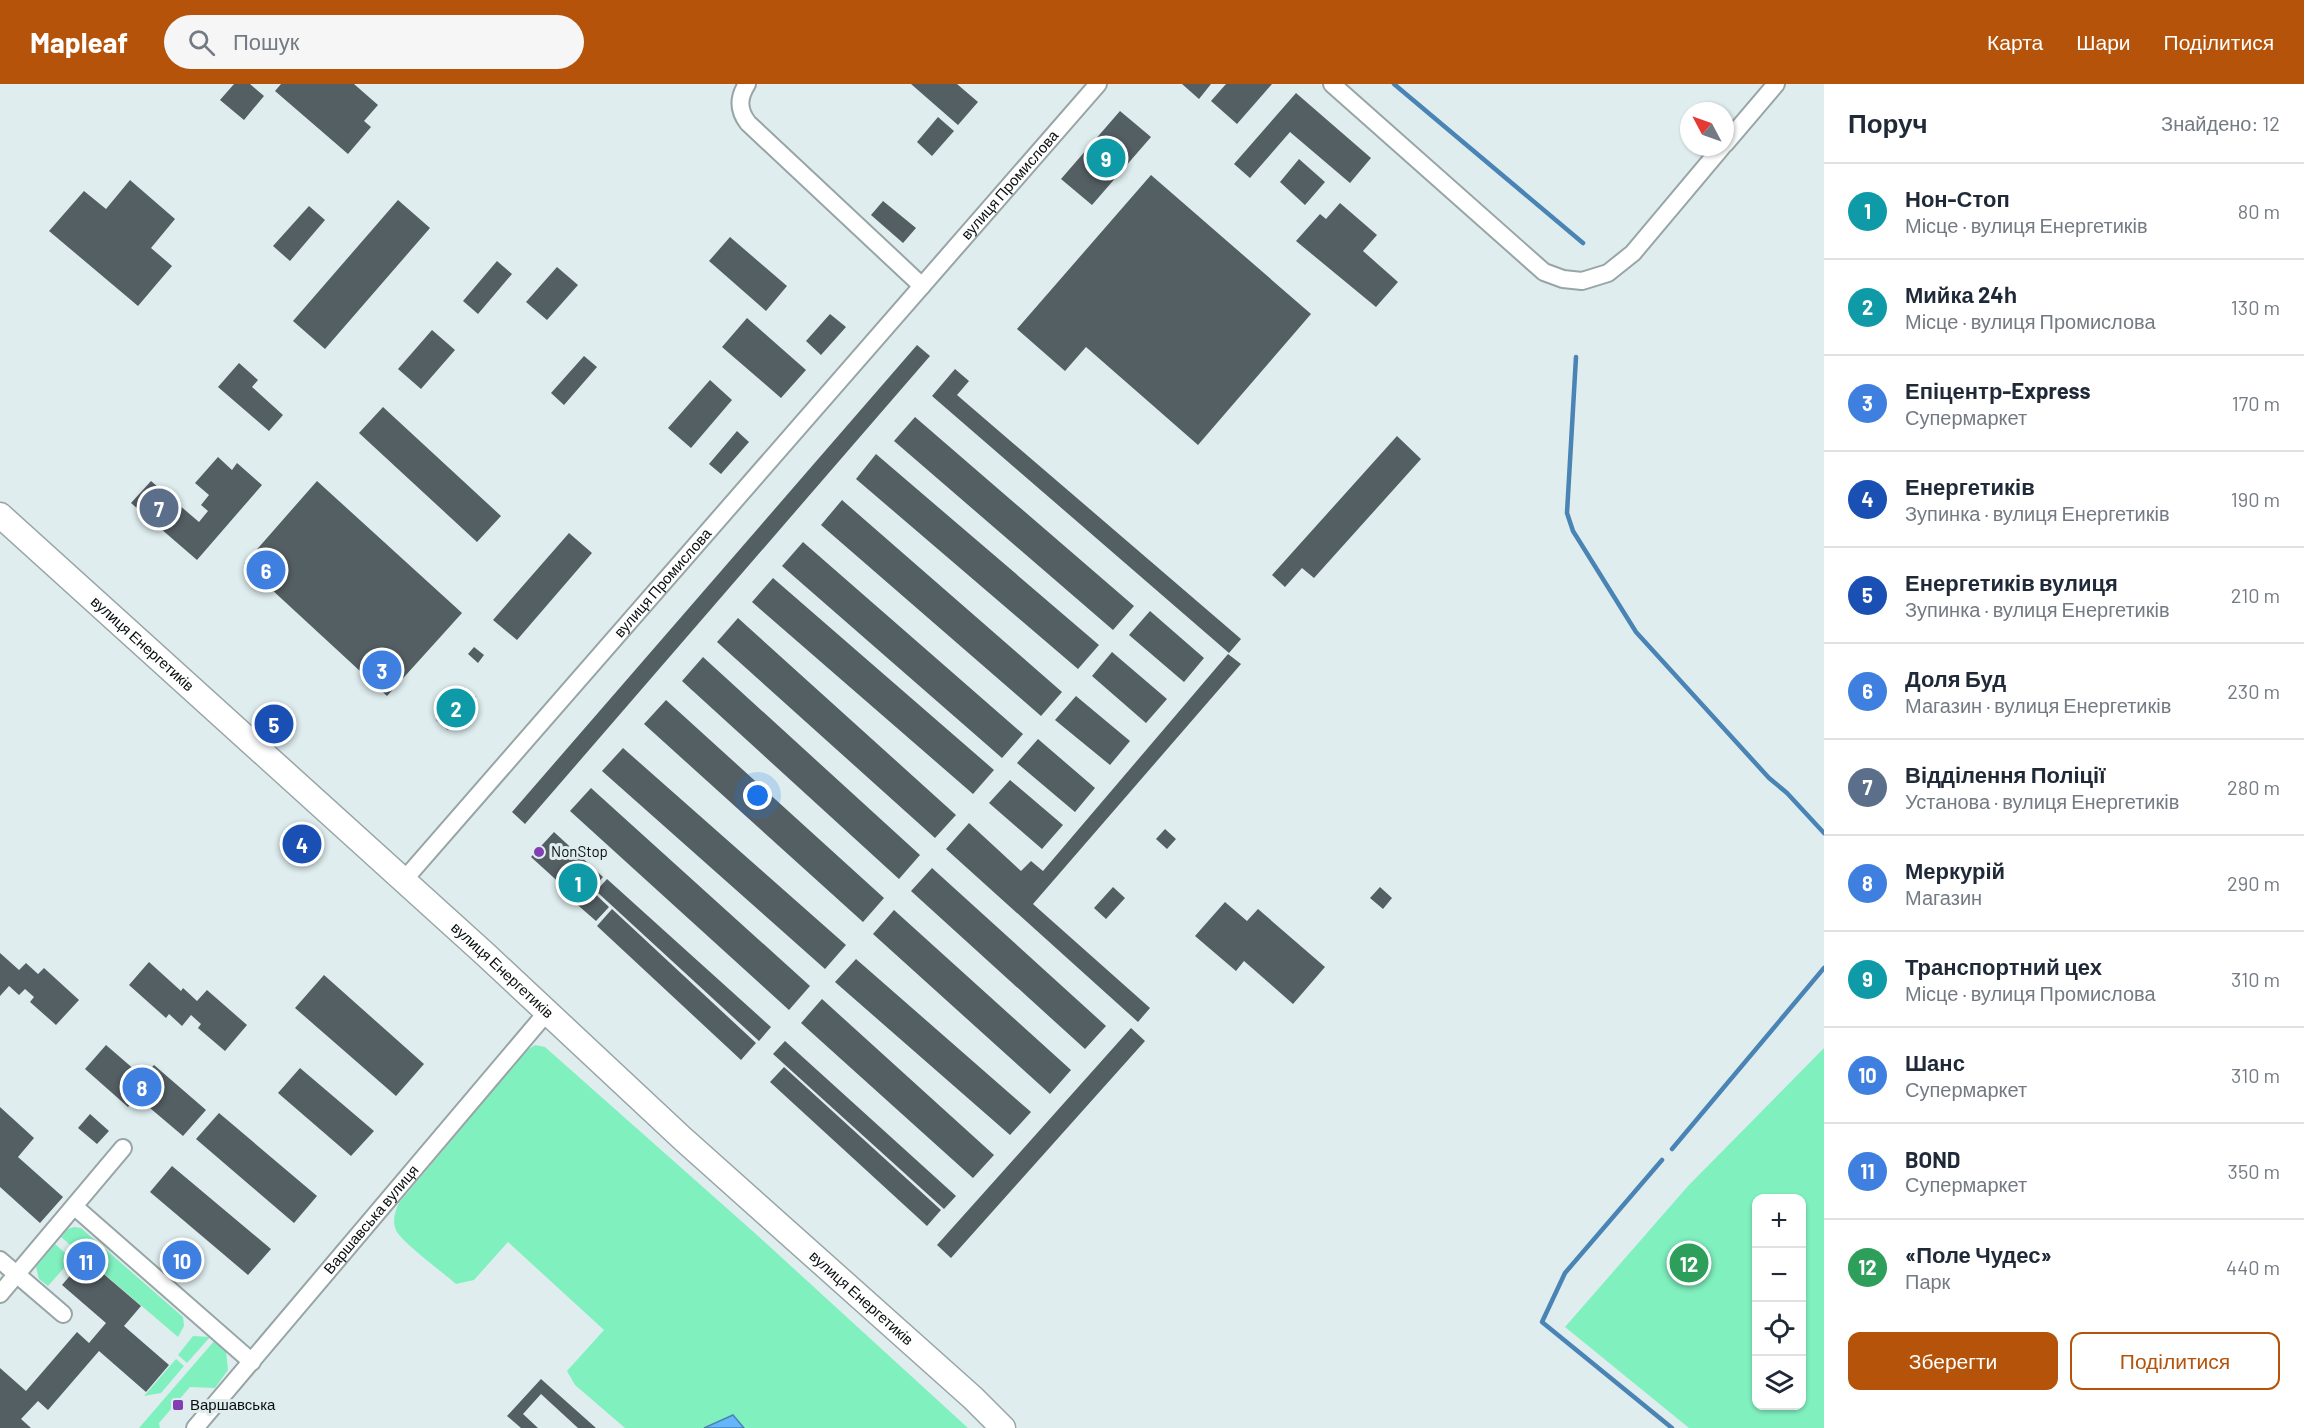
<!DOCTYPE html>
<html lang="uk">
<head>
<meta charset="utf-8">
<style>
  body { margin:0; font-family:Barlow,sans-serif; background:#f6f6f7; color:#1f2937 }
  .controls { position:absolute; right:18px; bottom:18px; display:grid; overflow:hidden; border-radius:12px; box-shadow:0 2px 4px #0004 }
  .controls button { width:54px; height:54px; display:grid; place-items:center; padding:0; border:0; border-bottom:2px solid #e0e1e3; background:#fff; color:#1f2937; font:30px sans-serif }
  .compass { position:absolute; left:1680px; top:18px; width:54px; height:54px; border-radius:50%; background:#fff; box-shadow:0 2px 4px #0004; rotate:311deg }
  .you { position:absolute; left:758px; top:712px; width:21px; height:21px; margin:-15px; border:4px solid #fff; border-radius:50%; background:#1a73e8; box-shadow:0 0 0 9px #1a73e833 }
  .badge { display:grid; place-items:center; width:39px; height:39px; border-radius:50%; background:#b45309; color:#fff; font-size:20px; font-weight:700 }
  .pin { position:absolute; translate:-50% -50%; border:3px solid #fff; box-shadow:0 2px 6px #0006 }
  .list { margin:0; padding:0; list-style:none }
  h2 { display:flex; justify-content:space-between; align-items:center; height:78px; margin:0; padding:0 24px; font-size:26px }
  h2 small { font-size:20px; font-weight:400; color:#747a83 }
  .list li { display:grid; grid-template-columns:39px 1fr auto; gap:18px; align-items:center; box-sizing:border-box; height:96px; padding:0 24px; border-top:2px solid #e0e1e3 }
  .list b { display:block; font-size:22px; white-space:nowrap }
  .list p { margin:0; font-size:20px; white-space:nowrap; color:#747a83 }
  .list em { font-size:20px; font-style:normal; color:#747a83 }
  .actions { display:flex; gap:12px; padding:18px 24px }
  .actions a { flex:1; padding:14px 0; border:2px solid #b45309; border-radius:12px; text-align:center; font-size:21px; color:#b45309 }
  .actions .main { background:#b45309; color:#fff }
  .icon { flex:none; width:33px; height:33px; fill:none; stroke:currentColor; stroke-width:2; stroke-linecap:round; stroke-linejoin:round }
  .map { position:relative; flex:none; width:1824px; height:1344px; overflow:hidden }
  header { display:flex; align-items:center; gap:36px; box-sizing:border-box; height:84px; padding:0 30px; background:#b45309; color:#fff }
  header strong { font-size:28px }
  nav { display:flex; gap:33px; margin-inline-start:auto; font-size:21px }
  .search { width:420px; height:54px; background:#f6f6f7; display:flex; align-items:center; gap:15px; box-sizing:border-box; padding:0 21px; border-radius:33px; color:#747a83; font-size:22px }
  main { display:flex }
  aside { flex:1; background:#fff }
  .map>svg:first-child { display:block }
</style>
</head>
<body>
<header>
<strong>Mapleaf</strong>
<div class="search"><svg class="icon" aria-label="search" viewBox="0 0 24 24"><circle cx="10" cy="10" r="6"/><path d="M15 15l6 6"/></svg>Пошук</div>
<nav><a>Карта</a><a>Шари</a><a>Поділитися</a></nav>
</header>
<main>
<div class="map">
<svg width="1824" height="1344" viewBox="0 0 1824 1344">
  <rect width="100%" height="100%" fill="#dfedef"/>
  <path fill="#80f0bf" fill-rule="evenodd" d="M535 961 545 963 757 1151 968 1344H744L733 1331 704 1344H625L575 1301 567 1287 604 1246 508 1158 474 1196 456 1200C445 1190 400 1157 396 1146 392 1137 395 1127 399 1119L527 966Z
    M1824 964V1344H1689L1565 1243 1688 1102ZM1756 1114H1802V1322H1756Z
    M74 1143 81 1144 183 1233 184 1242 178 1253 61 1153 68 1145Z
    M55 1160 72 1175 48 1202 39 1195 36 1183Z
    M193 1252 210 1253 187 1279 178 1271Z
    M215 1256 226 1266 228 1286 215 1304 190 1303 159 1339 160 1344H139Z
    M176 1275 184 1282 161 1309 144 1312Z"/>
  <path fill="#64b6fb" stroke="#4984b4" stroke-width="1.5" d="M733 1331 744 1344H704Z"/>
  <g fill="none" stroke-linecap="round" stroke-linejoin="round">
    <path stroke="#4984b4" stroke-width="4.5" d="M1394 0 1583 159
      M1576 273 1567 429 1573 447 1636 548 1769 694 1787 709 1824 749
      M1672 1065 1824 884
      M1662 1076 1565 1189 1542 1238 1672 1344"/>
  </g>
  <path fill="#545f63" d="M234 0H250L264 12 244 36 220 16Z
    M281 0H354L378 21 364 37 371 43 348 70 275 7Z
    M911 0H957L978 18 958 41Z
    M1182 0H1211L1199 15Z
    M1226 0H1272L1237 40 1211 17Z
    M1296 9 1371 74 1350 99 1290 48 1250 94 1234 80Z
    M1120 27 1151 53 1092 121 1061 95Z
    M938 33 954 47 932 72 917 58Z
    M1299 75 1325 98 1305 121 1280 98Z
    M1151 91 1311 230 1198 361 1086 263 1065 287 1017 245Z
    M130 96 175 135 151 164 172 182 138 222 49 147 84 107 106 125Z
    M398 116 430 144 325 265 293 237Z
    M883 117 916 144 903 159 871 131Z
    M1340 119 1377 151 1363 167 1398 198 1376 223 1296 157 1320 130 1326 135Z
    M309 122 325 136 290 177 273 162Z
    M730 153 787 202 766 227 709 177Z
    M497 177 512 190 478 230 463 217Z
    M557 183 578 201 547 236 526 218Z
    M830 230 846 243 821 271 806 257Z
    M747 234 806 286 781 314 722 263Z
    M432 246 455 266 421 305 398 285Z
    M917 261 930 272 525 740 512 728Z
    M584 272 597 283 564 321 551 309Z
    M239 279 258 296 252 303 283 331 269 347 218 303Z
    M955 285 969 297 957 311 1241 555 1229 569 932 312Z
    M710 296 732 316 691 364 668 344Z
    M383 323 501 432 477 458 359 349Z
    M915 333 1134 522 1113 546 894 357Z
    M737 347 749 358 721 390 709 380Z
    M1397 352 1421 375 1314 494 1302 484 1285 503 1272 491Z
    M876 370 1099 561 1078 585 856 395Z
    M218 373 232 386 237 379 262 401 197 476 131 419 151 397 199 438 208 427 201 421 209 411 195 399Z
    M317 397 462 529 387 612 244 480Z
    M842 416 1062 608 1041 632 821 441Z
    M569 449 592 469 517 556 493 536Z
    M803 458 1023 650 1002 674 782 482Z
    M773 494 994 686 973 710 752 518Z
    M1150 527 1204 574 1184 598 1129 551Z
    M738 534 956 731 935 754 717 558Z
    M474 563 484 571 478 579 468 570Z
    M1112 568 1167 615 1146 639 1092 592Z
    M1228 570 1241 580 1033 820 1150 924 1138 938 946 765 969 739 1021 787 1031 777 1043 787Z
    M703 573 920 771 899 795 682 597Z
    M464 603 476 613 448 646 436 636Z
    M1076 612 1130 657 1110 681 1055 636Z
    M666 616 884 814 863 838 644 640Z
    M1038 655 1095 704 1075 728 1017 679Z
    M623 664 846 861 825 885 602 687Z
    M1010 696 1063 741 1042 765 989 719Z
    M591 704 810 902 789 926 570 727Z
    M1165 745 1176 755 1167 765 1156 755Z
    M554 748 603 793 591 806 609 823 596 837 572 816 575 813 531 773Z
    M932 784 1106 942 1085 965 911 807Z
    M607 795 771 943 759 957 596 807Z
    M1113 803 1125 814 1106 835 1094 824Z
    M1380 803 1392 814 1383 825 1370 814Z
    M1225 818 1247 837 1258 825 1325 883 1293 920 1244 877 1236 887 1195 852Z
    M612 825 756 959 741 976 597 842Z
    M894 826 1071 986 1050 1010 873 850Z
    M0 869 19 886 26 879 38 890 44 884 79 916 56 941 30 918 34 913 25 905 19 911 9 902 0 912Z
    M856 875 1031 1028 1010 1051 835 898Z
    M149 878 181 907 183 904 197 917 207 906 247 941 225 967 198 944 201 940 191 931 182 942 169 930 166 934 129 901Z
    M324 891 424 980 396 1012 295 924Z
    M822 915 994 1071 973 1094 801 939Z
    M1131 944 1145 957 951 1174 937 1161Z
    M785 957 956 1112 944 1125 773 970Z
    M106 961 143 993 154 981 206 1026 183 1052 137 1013 128 1023 85 985Z
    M784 983 941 1126 927 1142 770 998Z
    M300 984 374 1047 351 1072 278 1009Z
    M0 1023 34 1054 18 1073 63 1113 40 1139 0 1103Z
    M219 1029 317 1112 294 1139 196 1055Z
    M90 1030 109 1047 97 1060 78 1044Z
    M172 1082 271 1165 248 1191 150 1108Z
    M180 1166 192 1177 185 1186 172 1175Z
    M85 1174 141 1222 124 1242 169 1281 146 1308 99 1267 48 1326 38 1317 21 1335 31 1344H0V1284L26 1307 77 1248 89 1259 106 1239 62 1201Z
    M541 1295 596 1344H578L541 1310 523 1330 538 1344H521L507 1332Z"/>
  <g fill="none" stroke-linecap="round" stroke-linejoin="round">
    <g stroke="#98a5a7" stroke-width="20">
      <g id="street">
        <path d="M747 0C738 14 738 26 748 39L922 202"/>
        <path d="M1332 0 1544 188 1563 195 1582 197 1608 189 1633 169 1722 63"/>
        <path d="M1725 60 1776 0"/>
        <path id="s1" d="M404 796 1098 0"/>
        <path d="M75 1123 252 1278"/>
        <path d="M0 1176 63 1230"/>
        <path d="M0 1210 123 1064"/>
        <path id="s2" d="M195 1344 547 928"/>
      </g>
    </g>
    <g stroke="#98a5a7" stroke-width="27">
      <g id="secondary">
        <path id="s3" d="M0 431 485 870 683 1055 973 1314 1003 1344"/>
      </g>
    </g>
    <use href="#street" stroke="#fff" stroke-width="16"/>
    <use href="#secondary" stroke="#fff" stroke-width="24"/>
  </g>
  <g fill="#823fb3" stroke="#dfedef" stroke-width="2">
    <circle cx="539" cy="768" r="6"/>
    <rect x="172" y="1315" width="12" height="12" rx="3"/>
  </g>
  <g text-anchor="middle" stroke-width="6" stroke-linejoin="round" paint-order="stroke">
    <g font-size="15" fill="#090e0e" stroke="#dfedef">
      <text dy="5" stroke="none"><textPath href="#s1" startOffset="922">вулиця Промислова</textPath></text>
      <text dy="5" stroke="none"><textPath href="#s1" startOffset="394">вулиця Промислова</textPath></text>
      <text dy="5" stroke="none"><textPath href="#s3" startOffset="192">вулиця Енергетиків</textPath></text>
      <text dy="5" stroke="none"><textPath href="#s3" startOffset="678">вулиця Енергетиків</textPath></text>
      <text dy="5" stroke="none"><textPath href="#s2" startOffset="273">Варшавська вулиця</textPath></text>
      <text dy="5" stroke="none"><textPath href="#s3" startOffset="1164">вулиця Енергетиків</textPath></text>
    </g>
    <g font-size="15" fill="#090e0e" stroke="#dfedef" text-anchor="start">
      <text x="551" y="773">NonStop</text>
      <text x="190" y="1326">Варшавська</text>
    </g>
  </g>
</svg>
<div class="controls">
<button>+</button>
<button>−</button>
<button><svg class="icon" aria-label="locate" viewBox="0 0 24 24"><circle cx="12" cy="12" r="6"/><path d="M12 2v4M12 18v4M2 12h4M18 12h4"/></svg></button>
<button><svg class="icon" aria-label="layers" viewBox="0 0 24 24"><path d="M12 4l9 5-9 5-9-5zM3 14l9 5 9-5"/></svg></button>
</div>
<svg class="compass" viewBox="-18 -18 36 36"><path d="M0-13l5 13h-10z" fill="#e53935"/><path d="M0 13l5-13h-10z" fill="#747a83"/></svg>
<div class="you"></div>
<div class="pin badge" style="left:578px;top:799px;background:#0f9aa8">1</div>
<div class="pin badge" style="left:456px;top:624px;background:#0f9aa8">2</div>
<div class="pin badge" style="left:382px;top:586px;background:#3f7fe0">3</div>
<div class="pin badge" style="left:302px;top:760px;background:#1a4fb4">4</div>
<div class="pin badge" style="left:274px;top:640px;background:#1a4fb4">5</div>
<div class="pin badge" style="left:266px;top:486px;background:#3f7fe0">6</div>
<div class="pin badge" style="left:159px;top:424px;background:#5c6f8a">7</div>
<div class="pin badge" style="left:142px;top:1003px;background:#3f7fe0">8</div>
<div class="pin badge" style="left:1106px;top:74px;background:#0f9aa8">9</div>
<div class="pin badge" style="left:182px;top:1176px;background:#3f7fe0">10</div>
<div class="pin badge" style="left:86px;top:1177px;background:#3f7fe0">11</div>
<div class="pin badge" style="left:1689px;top:1179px;background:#2e9e5b">12</div>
</div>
<aside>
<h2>Поруч<small>Знайдено: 12</small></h2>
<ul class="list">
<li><span class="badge" style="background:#0f9aa8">1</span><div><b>Нон-Стоп</b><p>Місце · вулиця Енергетиків</p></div><em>80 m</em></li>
<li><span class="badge" style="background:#0f9aa8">2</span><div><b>Мийка 24һ</b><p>Місце · вулиця Промислова</p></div><em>130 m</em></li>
<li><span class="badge" style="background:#3f7fe0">3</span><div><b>Епіцентр-Express</b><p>Супермаркет</p></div><em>170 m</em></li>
<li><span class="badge" style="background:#1a4fb4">4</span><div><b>Енергетиків</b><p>Зупинка · вулиця Енергетиків</p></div><em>190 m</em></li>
<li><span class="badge" style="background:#1a4fb4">5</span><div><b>Енергетиків вулиця</b><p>Зупинка · вулиця Енергетиків</p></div><em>210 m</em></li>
<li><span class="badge" style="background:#3f7fe0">6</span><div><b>Доля Буд</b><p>Магазин · вулиця Енергетиків</p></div><em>230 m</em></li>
<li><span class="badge" style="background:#5c6f8a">7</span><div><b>Відділення Поліції</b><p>Установа · вулиця Енергетиків</p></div><em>280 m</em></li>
<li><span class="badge" style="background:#3f7fe0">8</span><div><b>Меркурій</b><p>Магазин</p></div><em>290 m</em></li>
<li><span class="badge" style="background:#0f9aa8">9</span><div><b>Транспортний цех</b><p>Місце · вулиця Промислова</p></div><em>310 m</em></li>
<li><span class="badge" style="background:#3f7fe0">10</span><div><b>Шанс</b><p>Супермаркет</p></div><em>310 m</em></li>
<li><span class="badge" style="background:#3f7fe0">11</span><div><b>BOND</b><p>Супермаркет</p></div><em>350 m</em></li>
<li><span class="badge" style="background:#2e9e5b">12</span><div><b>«Поле Чудес»</b><p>Парк</p></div><em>440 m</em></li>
</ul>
<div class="actions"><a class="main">Зберегти</a><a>Поділитися</a></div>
</aside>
</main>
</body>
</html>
